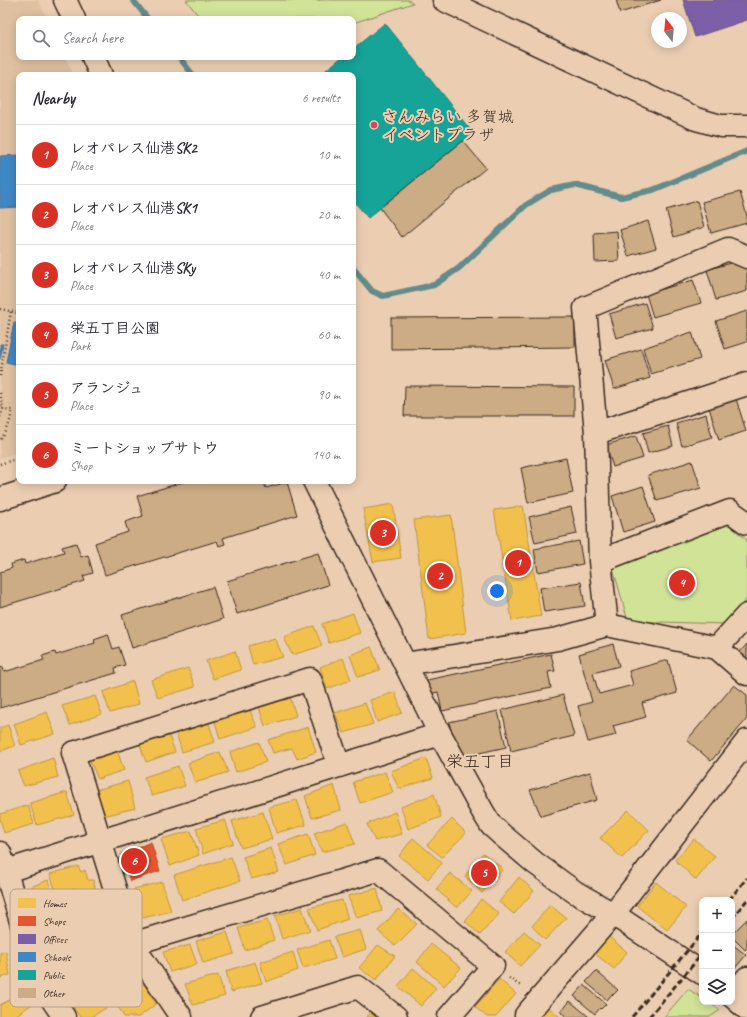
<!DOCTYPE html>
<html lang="en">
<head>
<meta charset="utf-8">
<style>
  body { margin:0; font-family:Caveat,"Klee One",sans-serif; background:#f7f7f7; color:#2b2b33 }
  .controls { position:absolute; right:12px; bottom:12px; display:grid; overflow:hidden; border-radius:8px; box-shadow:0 2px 10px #0003 }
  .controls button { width:36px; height:36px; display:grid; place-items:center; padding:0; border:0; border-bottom:1px solid #e1e1e2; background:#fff; color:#2b2b33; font:20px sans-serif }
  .compass { position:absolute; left:651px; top:12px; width:36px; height:36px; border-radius:50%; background:#fff; box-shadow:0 2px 10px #0003; rotate:344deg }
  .you { position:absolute; left:497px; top:591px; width:14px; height:14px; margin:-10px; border:3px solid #fff; border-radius:50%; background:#1a73e8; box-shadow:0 0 0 6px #1a73e833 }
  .badge { display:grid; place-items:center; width:26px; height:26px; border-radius:50%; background:#d93025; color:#fff; font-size:13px; font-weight:700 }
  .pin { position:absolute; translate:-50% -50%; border:2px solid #fff; box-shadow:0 1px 4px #0006 }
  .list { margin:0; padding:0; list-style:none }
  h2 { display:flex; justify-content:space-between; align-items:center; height:52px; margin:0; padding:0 16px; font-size:17px }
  h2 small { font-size:13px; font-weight:400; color:#7c7c81 }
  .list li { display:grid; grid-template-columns:26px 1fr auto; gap:12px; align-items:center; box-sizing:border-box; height:60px; padding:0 16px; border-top:1px solid #e1e1e2 }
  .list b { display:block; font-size:15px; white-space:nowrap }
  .list p { margin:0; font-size:13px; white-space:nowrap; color:#7c7c81 }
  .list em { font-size:13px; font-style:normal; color:#7c7c81 }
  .icon { flex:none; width:22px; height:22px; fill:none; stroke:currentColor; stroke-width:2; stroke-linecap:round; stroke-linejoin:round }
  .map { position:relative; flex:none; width:747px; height:1017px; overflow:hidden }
  .search { position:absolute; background:#fff; box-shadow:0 2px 10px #0003; left:16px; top:16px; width:340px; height:44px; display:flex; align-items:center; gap:10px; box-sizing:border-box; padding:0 14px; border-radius:8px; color:#7c7c81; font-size:15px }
  .panel { position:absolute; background:#fff; box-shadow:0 2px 10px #0003; left:16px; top:72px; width:340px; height:412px; border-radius:8px }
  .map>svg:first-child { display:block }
</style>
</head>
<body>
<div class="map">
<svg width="747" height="1017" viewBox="0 0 747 1017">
  <rect width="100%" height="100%" fill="#ebceb2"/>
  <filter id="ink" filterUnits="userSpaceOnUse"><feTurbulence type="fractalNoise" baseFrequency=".025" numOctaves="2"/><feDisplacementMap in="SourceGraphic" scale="8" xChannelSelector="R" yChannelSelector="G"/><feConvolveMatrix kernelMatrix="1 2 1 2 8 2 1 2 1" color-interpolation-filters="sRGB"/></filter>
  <g filter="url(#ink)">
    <path fill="#dfc1a1" d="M0 0H36L39 1 47 19H19V57H65L74 75H19V452L0 458Z"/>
    <path fill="#d1e397" stroke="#86865a" d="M186 0H408L413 3 353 23V19H201Z
      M716 523 729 525 747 540V598L727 624 628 621 613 568Z
      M688 989 702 998V1002H708L720 1010 710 1017H664Z"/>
    <path fill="#f2c14e" stroke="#bb9440" d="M393 504 401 558 373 562 363 509Z
      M523 506 541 616 512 621 494 510Z
      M451 515 466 633 429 639 414 520Z
      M353 613 360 633 329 643 322 624Z
      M314 626 322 646 292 655 284 637Z
      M275 638 283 657 253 665 248 646Z
      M371 647 380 670 358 677 350 655Z
      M235 651 241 670 213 679 206 661Z
      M343 658 351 680 327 689 320 667Z
      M188 668 195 687 158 698 151 680Z
      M133 681 139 704 110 713 103 692Z
      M395 692 402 713 377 722 370 700Z
      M95 696 102 714 70 725 62 706Z
      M290 697 296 716 265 726 259 707Z
      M365 703 373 724 344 733 335 713Z
      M249 708 257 727 220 739 214 718Z
      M47 712 55 734 21 745 14 724Z
      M208 721 215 742 182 752 176 733Z
      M8 725 15 746 0 751V728Z
      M308 727 316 752 297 759 292 748 273 753 268 740Z
      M167 731 175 752 146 762 139 742Z
      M259 742 266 762 236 772 230 752Z
      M117 750 124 770 98 779 89 759Z
      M220 752 228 772 195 783 188 763Z
      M53 758 58 777 24 786 18 771Z
      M426 758 433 778 399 789 391 771Z
      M178 766 185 786 152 796 144 777Z
      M385 772 393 792 360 803 353 782Z
      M128 781 135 808 104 816 96 790Z
      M334 785 341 810 312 818 305 796Z
      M67 792 74 815 37 825 30 803Z
      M434 794 441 817 408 829 401 807Z
      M297 800 306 825 276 833 269 807Z
      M28 805 34 824 4 833 0 819V814Z
      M628 810 649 830 622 858 600 838Z
      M263 812 272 839 241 848 232 821Z
      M395 812 402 834 375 841 367 824Z
      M452 819 466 833 442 857 427 845Z
      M225 820 233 843 203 854 196 828Z
      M347 822 355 844 322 852 314 833Z
      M191 831 199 855 170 866 161 839Z
      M308 834 315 855 287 865 278 844Z
      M413 838 442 863 428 879 399 856Z
      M694 839 715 856 696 880 675 860Z
      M271 848 279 872 251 879 243 857Z
      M483 853 503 869 482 893 465 876Z
      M231 857 240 881 182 900 174 875Z
      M78 866 81 872 85 870 88 880H93L96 891 81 898 77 888 63 892 55 889 50 874Z
      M450 873 472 891 457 908 436 889Z
      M519 877 534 891 514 914 499 902Z
      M48 880 55 901 30 908 23 890Z
      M162 882 171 911 143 918 134 889Z
      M656 882 686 907 667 930 637 906Z
      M377 888 382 911 356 918 348 896Z
      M481 899 499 914 480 935 465 921Z
      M342 900 348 919 317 930 309 908Z
      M550 905 566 918 545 940 532 926Z
      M302 908 310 930 282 939 275 916Z
      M398 909 417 924 395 946 378 931Z
      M267 920 274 940 245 950 238 928Z
      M360 930 366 949 342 957 334 937Z
      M524 931 540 945 520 966 505 952Z
      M227 932 234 954 203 963 196 941Z
      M608 936 627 952 614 969 594 953Z
      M329 940 335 959 303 968 297 950Z
      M431 944 461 968 444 986 417 962Z
      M190 945 197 964 170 972 163 952Z
      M378 945 395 956 376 980 359 968Z
      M6 951 10 975 0 978V953Z
      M293 952 298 970 266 982 260 962Z
      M255 962 262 983 231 992 226 971Z
      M413 968 436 988 421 1006 398 986Z
      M218 975 225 996 193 1005 185 984Z
      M499 979 516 994 496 1017H487L475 1007Z
      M144 984 156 1004 139 1017H124L116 1003Z
      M93 987 106 1008 91 1017H80L70 1003Z
      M24 992 31 1005 13 1017H0V1005Z
      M548 1007 560 1017H539Z
      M371 1012 378 1017H367Z"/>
    <path fill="#e4572e" stroke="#b14a29" d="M151 842 160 871 130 881 121 854Z"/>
    <path fill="#7b5ea7" stroke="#684e7e" d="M683 0H747V20L695 37Z"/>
    <path fill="#3f88c5" stroke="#3e6c93" d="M19 155V207L0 208V156Z
      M14 322 19 323V365L6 362Z
      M0 344H3L0 359Z"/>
    <path fill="#17a398" stroke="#227f73" d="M385 23 473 133 368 218 353 200V75H320L342 57H353V49Z"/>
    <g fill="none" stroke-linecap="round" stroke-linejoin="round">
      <path stroke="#628b8c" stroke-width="6" d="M133 0 148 19
        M179 57 193 75
        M353 268 372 291 383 296 434 285 459 268 526 205 551 190 575 185 621 197 653 190 747 151"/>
    </g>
    <path fill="#ccac84" stroke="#3b2a1e" d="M616 0H661L620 13Z
      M463 141 486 168 402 237 380 208Z
      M740 192 747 216V223L711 233 702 202Z
      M697 201 704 227 674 237 666 210Z
      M648 221 656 248 628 256 620 230Z
      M617 231 619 261 595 262 594 233Z
      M744 259 747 267V291L716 300 707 270Z
      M693 280 701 303 653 317 646 294Z
      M645 303 653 328 616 338 609 314Z
      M747 311V342L725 349 716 321Z
      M575 317V347L391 349V318Z
      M692 332 700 359 651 374 643 348Z
      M641 349 650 378 614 389 605 360Z
      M405 386 574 387V416H404Z
      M734 392 746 431 719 440 707 401Z
      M706 414 712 437 682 446 676 423Z
      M668 426 673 446 648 453 643 433Z
      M636 436 643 458 613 467 606 445Z
      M566 458 573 493 528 503 521 468Z
      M692 461 701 488 657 501 648 475Z
      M186 481H263L266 488 287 482 297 515 223 538 225 544 219 546 217 541 105 575 95 543 128 532 125 522 143 516 137 496Z
      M643 486 655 522 623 532 612 496Z
      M571 507 577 534 535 543 529 517Z
      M579 541 583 564 538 572 534 549Z
      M76 543 81 557 88 555 93 573 83 576 85 581 0 607V572L12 568 11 564 24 560 25 564 64 552 62 547Z
      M318 553 328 585 237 614 227 581Z
      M581 582 585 606 544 612 540 588Z
      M213 587 223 619 132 648 122 615Z
      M108 634 113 649 119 647 125 665 115 668 116 673 0 708V668L3 667 4 672 44 660 42 656 55 652 56 655 95 643 94 639Z
      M613 644 619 666 593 673 599 694 633 685 629 671 668 660 677 693 642 703 646 717 613 726 616 735 588 742 578 706 592 702 579 654Z
      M747 644V660L739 653Z
      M551 654 555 671 548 672 551 688 442 711 438 692 430 694 427 680Z
      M734 685 747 695V719L711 761 687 740Z
      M563 695 574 736 511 751 502 710Z
      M498 711 506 747 457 758 449 722Z
      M590 772 597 800 541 816 530 790Z
      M747 919V948L745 950 732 937V934Z
      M732 944 746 955 732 972Z
      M596 971 618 990 613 995 612 994 607 1000 586 982Z
      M584 985 606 1004 601 1009 600 1008 595 1014 574 996Z
      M570 1001 589 1017H567L561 1012Z"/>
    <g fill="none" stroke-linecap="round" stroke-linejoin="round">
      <g stroke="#3b2a1e" stroke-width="25">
        <path id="minor" d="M65 0 74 19
          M444 0 696 119 721 126H747
          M93 57 101 75
          M747 257 728 249 585 308 596 433 747 384
          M596 433 600 561 607 625
          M314 481 440 734 483 812 491 825 502 835 535 863 575 892 613 914 702 973
          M0 499 55 481
          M600 561 730 511 747 523
          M717 648 747 615
          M405 664 558 639 607 625 717 648 747 674
          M0 853 39 980 64 1017
          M0 873 440 734
          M132 944 378 870 493 966 449 1017
          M732 996 747 978
          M732 996 747 1009
          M181 1017 132 944 73 753 310 679 339 766
          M262 1017 358 987 396 1017
          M526 1017V1015L613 914 747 741"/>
      </g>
      <path stroke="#3b2a1e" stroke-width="2.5" stroke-dasharray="1 3" stroke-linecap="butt" d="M0 309 19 313
        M0 376 11 311
        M0 393 3 409
        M0 417 3 409 12 410C11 420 7 433 0 440
        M0 464 19 458
        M509 978 522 987"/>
      <use href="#minor" stroke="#ebceb2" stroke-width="22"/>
      <path stroke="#3b2a1e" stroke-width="3" stroke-dasharray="6 3" stroke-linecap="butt" d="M729 900 747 878
        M732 918 747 900
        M632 1017 702 933
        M649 1017 702 954"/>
    </g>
  </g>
  <circle fill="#d1495b" stroke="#ebceb2" stroke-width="1.5" cx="374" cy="125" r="4"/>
  <g text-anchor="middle" stroke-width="4" stroke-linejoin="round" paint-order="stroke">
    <g font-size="16" fill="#3b2a1e" stroke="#ebceb2" text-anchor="start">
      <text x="382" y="122">さんみらい 多賀城<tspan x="382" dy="18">イベントプラザ</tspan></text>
    </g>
    <g font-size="17" fill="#3b2a1e" stroke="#ebceb2">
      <text x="480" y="767">栄五丁目</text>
    </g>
  </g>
  <rect x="10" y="889" width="132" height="118" rx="6" fill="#ebceb2" stroke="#b69d86" stroke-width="1"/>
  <rect x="18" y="898" width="18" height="10" fill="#f2c14e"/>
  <rect x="18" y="916" width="18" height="10" fill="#e4572e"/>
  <rect x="18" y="934" width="18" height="10" fill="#7b5ea7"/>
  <rect x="18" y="952" width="18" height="10" fill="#3f88c5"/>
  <rect x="18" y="970" width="18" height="10" fill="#17a398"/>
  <rect x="18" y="988" width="18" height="10" fill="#ccac84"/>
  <g font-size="11" fill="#3b2a1e">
    <text x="43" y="907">Homes</text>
    <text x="43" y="925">Shops</text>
    <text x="43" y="943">Offices</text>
    <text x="43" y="961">Schools</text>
    <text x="43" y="979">Public</text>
    <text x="43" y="997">Other</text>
  </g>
</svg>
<div class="controls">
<button>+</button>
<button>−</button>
<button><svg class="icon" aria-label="layers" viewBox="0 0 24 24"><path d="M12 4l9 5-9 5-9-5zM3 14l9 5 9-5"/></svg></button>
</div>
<svg class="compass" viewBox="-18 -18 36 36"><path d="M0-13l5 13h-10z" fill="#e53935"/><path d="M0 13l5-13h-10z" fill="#7c7c81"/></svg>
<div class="you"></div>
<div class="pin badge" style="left:518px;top:563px">1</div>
<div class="pin badge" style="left:440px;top:576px">2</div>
<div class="pin badge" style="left:383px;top:533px">3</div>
<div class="pin badge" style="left:682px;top:583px">4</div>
<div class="pin badge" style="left:484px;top:873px">5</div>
<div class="pin badge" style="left:134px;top:861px">6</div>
<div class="search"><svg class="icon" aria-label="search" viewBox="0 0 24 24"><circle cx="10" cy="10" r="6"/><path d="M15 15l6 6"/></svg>Search here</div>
<section class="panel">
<h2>Nearby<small>6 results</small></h2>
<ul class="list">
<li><span class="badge">1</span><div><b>レオパレス仙港SK2</b><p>Place</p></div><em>10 m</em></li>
<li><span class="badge">2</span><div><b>レオパレス仙港SK1</b><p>Place</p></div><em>20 m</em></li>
<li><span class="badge">3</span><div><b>レオパレス仙港SKy</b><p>Place</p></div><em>40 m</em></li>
<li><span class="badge">4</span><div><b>栄五丁目公園</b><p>Park</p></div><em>60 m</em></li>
<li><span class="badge">5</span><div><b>アランジュ</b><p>Place</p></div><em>90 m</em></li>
<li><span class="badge">6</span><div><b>ミートショップサトウ</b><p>Shop</p></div><em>140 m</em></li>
</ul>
</section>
</div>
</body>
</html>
